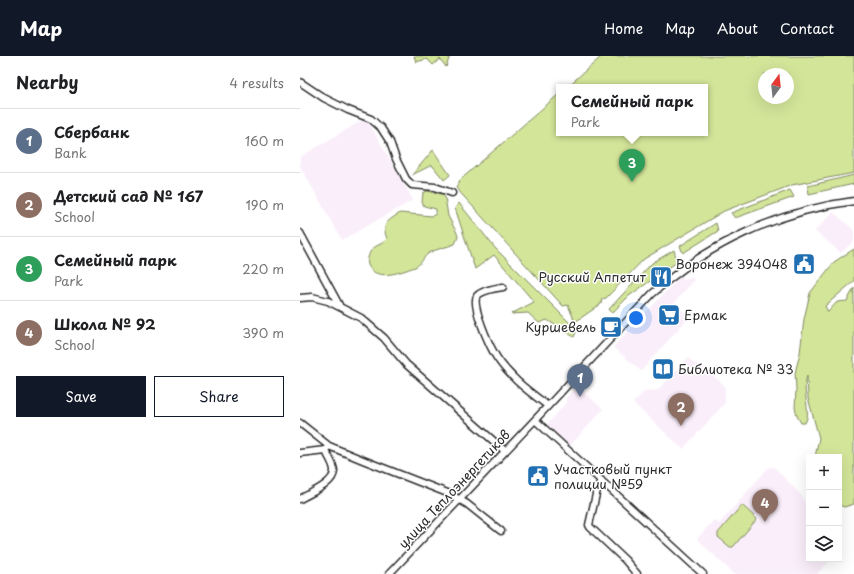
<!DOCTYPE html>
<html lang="en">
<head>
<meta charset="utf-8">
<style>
  body { margin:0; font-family:"Playpen Sans",sans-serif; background:#f2f2f2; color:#202124 }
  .controls { position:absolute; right:12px; bottom:12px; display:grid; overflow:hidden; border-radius:0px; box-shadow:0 4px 16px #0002 }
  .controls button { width:36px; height:36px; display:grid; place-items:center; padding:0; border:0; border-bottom:1px solid #e0e0e0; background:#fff; color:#202124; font:20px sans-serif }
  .compass { position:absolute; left:458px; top:12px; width:36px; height:36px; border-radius:50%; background:#fff; box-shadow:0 4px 16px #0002; rotate:15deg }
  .you { position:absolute; left:336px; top:262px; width:14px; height:14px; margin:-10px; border:3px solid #fff; border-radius:50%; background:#1a73e8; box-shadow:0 0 0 6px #1a73e833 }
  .badge { display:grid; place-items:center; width:26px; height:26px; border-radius:50%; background:#111827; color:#fff; font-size:13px; font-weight:700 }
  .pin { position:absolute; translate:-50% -33px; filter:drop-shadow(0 1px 2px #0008) }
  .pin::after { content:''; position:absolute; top:21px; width:14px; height:12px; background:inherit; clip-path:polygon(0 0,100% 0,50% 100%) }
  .popup { position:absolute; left:256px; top:28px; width:152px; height:52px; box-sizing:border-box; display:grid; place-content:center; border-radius:0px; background:#fff; filter:drop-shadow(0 1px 3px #0005); font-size:13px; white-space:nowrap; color:#757577 }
  .popup b { font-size:15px; color:#202124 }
  .popup::after { content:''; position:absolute; left:50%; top:100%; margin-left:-8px; border:8px solid transparent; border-top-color:#fff }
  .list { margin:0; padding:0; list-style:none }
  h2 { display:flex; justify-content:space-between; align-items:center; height:52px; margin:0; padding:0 16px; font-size:17px }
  h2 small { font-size:13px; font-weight:400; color:#757577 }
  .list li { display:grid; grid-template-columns:26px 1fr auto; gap:12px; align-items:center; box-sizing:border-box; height:64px; padding:0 16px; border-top:1px solid #e0e0e0 }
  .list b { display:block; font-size:15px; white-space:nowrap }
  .list p { margin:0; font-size:13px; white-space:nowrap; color:#757577 }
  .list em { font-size:13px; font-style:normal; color:#757577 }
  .actions { display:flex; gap:8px; padding:12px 16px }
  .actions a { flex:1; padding:9px 0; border:1px solid #111827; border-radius:0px; text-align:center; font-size:14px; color:#111827 }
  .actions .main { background:#111827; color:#fff }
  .icon { flex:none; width:22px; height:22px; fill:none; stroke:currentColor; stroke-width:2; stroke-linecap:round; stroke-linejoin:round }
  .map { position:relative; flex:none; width:554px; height:518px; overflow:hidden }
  header { display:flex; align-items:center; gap:24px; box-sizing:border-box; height:56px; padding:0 20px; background:#111827; color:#fff }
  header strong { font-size:19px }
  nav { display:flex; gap:22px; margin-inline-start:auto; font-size:14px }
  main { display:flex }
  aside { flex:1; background:#fff }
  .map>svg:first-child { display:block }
</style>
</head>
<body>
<header>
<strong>Map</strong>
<nav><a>Home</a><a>Map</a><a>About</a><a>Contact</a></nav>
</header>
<main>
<aside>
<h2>Nearby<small>4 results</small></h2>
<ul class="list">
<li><span class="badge" style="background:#5c6f8a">1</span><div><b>Сбербанк</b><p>Bank</p></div><em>160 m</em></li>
<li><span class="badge" style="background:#8d6e63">2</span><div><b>Детский сад № 167</b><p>School</p></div><em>190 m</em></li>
<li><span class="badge" style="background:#2e9e5b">3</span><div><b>Семейный парк</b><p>Park</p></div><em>220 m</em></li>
<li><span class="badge" style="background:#8d6e63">4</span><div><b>Школа № 92</b><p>School</p></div><em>390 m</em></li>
</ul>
<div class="actions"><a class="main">Save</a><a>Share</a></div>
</aside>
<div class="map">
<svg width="554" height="518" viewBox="0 0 554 518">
  <rect width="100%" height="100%" fill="#fff"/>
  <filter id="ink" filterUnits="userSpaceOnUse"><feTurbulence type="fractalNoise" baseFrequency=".025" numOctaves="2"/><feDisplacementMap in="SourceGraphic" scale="8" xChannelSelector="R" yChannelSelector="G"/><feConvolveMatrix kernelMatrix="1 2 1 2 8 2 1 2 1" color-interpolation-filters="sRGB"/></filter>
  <g filter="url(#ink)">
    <path fill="#faeefa" d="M66 62 113 144 42 184 0 110V101Z
      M533 156 554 174V185L541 197 515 175Z
      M381 220 385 224 391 221 394 224 374 247 389 261 341 315 313 291Z
      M388 302 395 308 401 309 425 330V347L383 393 333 347 345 335 358 334Z
      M277 330 303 353 269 391 246 370 266 347V342Z
      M474 411 501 439 509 454V503H531L517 518H434L397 483 414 464 419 468 468 412Z"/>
    <path fill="#d3e599" stroke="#7f8862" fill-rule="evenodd" d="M114 0H150L146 11 140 3 133 9 127 3 116 6Z
      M302 0H554V117L492 129 424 155 344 203 306 242 302 243 301 248 275 266 268 249 263 250 156 132 160 124 259 38V77H405V31H267ZM464 18H488V42H464Z
      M133 94 150 119 144 124 132 109 112 119Z
      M554 119V128L509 138 508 130Z
      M490 134 494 141 435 162 431 157Z
      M127 135 142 138 145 141 148 160 157 177 158 181 155 188C147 191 136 193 129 197 123 201 122 208 115 211 103 215 78 226 69 211 66 206 68 201 70 196 74 189 82 189 87 183 81 167 88 165 100 157L132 160 136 158V153L124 150 122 146 123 137Z
      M159 147 195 192 277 274 274 281 247 264 239 267 228 257 211 258 234 246 194 199 175 213 155 152Z
      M416 167 418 175 383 197 380 190Z
      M554 193V225L525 250 528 256 537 246 547 245 554 232V448L544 451 539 449V401H515L519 382 508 342 507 320C501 334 512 358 505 367H501L497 360 495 352 496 333 495 317 500 297 504 263 510 237 534 206Z
      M374 194 377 206 329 240 312 257 309 253 352 207Z
      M442 449 457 463 433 491H430L418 481V477Z"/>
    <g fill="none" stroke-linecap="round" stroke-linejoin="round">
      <g stroke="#2b2b2b" stroke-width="9">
        <path id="minor" d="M0 26 24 42 48 54 71 63 81 72 90 86 96 103 106 123 112 129 135 131 152 137
          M0 177 39 249
          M203 231C196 232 182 234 177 240 171 249 189 288 194 297 199 306 206 314 213 321 223 332 237 341 248 350
          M0 242 12 241 28 245 61 262 84 282 106 308 205 395
          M235 364 403 518
          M0 367 29 390 63 404 150 438 167 448 201 475
          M0 397 25 394
          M301 424 297 434 289 469 290 471 325 504 337 518
          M0 443C10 437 34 428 34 415 34 408 28 400 25 394L29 390
          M89 518 248 350 352 238C407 188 481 154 554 145"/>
      </g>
      <use href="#minor" stroke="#fff" stroke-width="6"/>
    </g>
  </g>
  <defs>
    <g id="civic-square" transform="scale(1.15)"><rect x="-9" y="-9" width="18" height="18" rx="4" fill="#1f6fb2" stroke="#fff"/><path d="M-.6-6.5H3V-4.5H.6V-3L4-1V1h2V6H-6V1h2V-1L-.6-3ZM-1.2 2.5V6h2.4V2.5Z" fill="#fff"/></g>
    <g id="restaurant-square" transform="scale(1.15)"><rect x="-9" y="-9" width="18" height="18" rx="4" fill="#1f6fb2" stroke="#fff"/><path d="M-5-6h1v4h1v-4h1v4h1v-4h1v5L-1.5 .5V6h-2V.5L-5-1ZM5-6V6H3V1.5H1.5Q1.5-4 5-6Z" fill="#fff"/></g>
    <g id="supermarket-square" transform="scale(1.15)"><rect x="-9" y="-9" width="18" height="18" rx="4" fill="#1f6fb2" stroke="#fff"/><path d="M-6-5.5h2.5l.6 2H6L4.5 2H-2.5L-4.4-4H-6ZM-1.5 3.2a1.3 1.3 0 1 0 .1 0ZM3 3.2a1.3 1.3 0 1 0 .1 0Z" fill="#fff"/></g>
    <g id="cafe-square" transform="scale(1.15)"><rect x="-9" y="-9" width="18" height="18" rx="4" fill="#1f6fb2" stroke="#fff"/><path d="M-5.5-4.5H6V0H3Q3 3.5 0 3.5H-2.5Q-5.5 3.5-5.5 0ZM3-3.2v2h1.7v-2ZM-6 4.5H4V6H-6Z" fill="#fff"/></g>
    <g id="library-square" transform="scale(1.15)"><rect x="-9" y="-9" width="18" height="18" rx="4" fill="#1f6fb2" stroke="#fff"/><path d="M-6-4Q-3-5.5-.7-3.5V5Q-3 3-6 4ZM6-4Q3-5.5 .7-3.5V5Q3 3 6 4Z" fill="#fff"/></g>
  </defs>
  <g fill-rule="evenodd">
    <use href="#civic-square" x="504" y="208"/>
    <use href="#restaurant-square" x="361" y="221"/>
    <use href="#supermarket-square" x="369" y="259"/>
    <use href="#cafe-square" x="311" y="271"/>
    <use href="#library-square" x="363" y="313"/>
    <use href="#civic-square" x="238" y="420"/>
  </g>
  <g text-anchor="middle" stroke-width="3" stroke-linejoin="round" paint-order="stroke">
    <g font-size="13" fill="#2b2b2b" stroke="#fff" text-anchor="end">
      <text x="488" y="213">Воронеж 394048</text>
      <text x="346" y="226">Русский Аппетит</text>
      <text x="384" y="264" text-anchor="start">Ермак</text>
      <text x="296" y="276">Куршевель</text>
      <text x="378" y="318" text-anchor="start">Библиотека № 33</text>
      <text x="254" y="418" text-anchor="start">Участковый пункт<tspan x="254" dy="15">полиции №59</tspan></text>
    </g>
    <g font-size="13" fill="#2b2b2b" stroke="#fff">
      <text transform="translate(154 433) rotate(-47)" y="5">улица Теплоэнергетиков</text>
    </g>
  </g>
</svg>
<div class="controls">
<button>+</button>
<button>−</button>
<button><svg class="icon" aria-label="layers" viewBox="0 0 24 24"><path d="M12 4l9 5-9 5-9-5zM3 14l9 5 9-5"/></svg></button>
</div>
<svg class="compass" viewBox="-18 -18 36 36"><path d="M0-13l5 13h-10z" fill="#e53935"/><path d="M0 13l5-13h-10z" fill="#757577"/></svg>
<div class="you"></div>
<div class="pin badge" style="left:280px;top:341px;background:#5c6f8a">1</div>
<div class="pin badge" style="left:381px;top:370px;background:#8d6e63">2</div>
<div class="pin badge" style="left:332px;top:126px;background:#2e9e5b">3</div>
<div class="popup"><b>Семейный парк</b>Park</div>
<div class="pin badge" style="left:465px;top:466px;background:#8d6e63">4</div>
</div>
</main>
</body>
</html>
